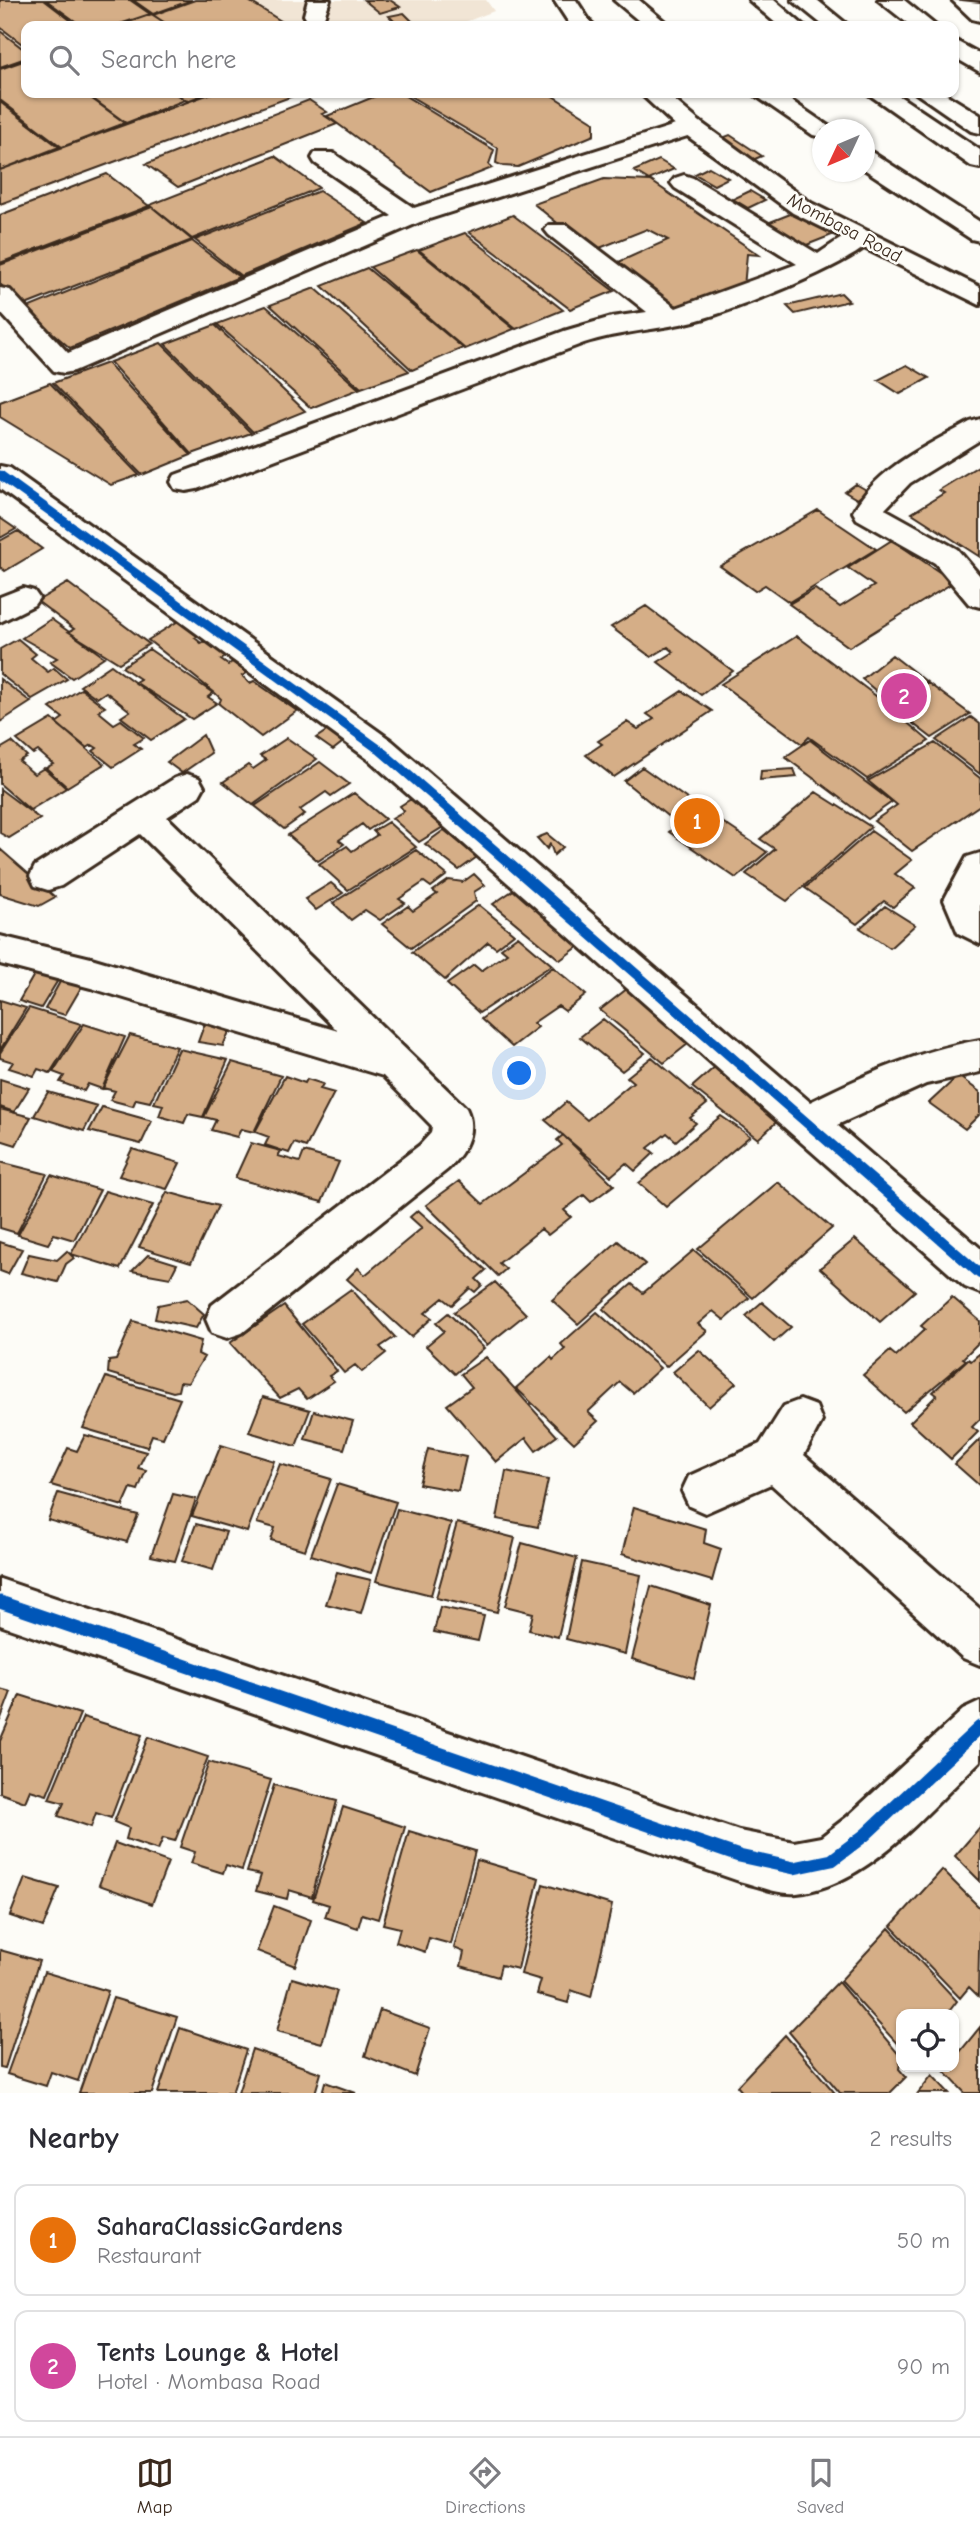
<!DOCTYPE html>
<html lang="en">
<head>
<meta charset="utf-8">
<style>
  body { margin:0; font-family:"Comic Neue",sans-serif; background:#f7f7f7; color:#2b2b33 }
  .controls { position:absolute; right:21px; bottom:21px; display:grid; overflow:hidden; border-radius:14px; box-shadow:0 2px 5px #0004 }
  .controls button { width:63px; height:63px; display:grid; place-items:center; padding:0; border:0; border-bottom:2px solid #e1e1e2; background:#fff; color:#2b2b33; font:35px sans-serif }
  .compass { position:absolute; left:812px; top:119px; width:63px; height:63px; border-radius:50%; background:#fff; box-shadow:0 2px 5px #0004; rotate:226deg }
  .you { position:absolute; left:520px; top:1074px; width:24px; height:24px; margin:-18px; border:5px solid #fff; border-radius:50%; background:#1a73e8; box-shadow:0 0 0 10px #1a73e833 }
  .badge { display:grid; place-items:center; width:46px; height:46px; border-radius:50%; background:#3b2a1e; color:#fff; font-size:23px; font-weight:700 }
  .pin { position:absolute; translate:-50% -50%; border:4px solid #fff; box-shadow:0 2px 7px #0006 }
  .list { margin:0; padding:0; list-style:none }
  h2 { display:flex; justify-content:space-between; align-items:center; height:91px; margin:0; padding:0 28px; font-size:30px }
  h2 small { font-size:23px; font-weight:400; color:#7c7c81 }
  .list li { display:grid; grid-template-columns:46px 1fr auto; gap:21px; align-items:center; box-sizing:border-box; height:112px; margin:0 14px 14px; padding:0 14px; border:2px solid #e1e1e2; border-radius:14px }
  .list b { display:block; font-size:26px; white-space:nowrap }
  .list p { margin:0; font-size:23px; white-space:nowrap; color:#7c7c81 }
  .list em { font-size:23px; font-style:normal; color:#7c7c81 }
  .icon { flex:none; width:38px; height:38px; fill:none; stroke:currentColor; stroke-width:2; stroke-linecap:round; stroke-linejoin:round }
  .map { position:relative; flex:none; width:980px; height:2093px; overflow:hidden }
  .search { position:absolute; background:#fff; box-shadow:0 2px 5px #0004; left:21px; right:21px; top:21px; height:77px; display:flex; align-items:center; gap:18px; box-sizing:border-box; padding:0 24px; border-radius:14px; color:#7c7c81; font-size:26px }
  .sheet { height:343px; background:#fff }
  nav { display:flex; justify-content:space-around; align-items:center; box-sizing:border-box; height:98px; border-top:2px solid #e1e1e2; background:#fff; font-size:19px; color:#7c7c81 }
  nav a { display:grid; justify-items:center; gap:4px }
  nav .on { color:#3b2a1e }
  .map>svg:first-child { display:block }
</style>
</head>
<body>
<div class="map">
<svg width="980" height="2093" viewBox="0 0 980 2093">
  <rect width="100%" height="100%" fill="#fdfcf7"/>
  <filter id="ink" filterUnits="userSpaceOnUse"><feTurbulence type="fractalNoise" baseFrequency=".0143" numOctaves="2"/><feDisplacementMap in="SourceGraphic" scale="14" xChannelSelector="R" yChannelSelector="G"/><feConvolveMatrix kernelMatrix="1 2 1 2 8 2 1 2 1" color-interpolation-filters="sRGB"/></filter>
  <g filter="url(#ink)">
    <path fill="#f1e5d5" d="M0 0H486L494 11 455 26H26V93H288L0 207Z"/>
    <path fill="#d5ae87" stroke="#3b2a1e" stroke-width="2" d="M0 0H44L78 26H26V47L0 27Z
      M46 0H130L150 14 114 26H82Z
      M133 0H192L153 14Z
      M195 0H247L289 26H170L153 15Z
      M364 0H390L400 7 380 13Z
      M404 13 417 26H399L389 16Z
      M152 14 169 26H118Z
      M0 31 26 51V58L0 67Z
      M26 60V93H84L125 123 62 147 0 100V69Z
      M85 93H174L185 100 126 123Z
      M176 93H208L187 101Z
      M212 93H301L0 204V170Z
      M383 93 402 94 494 150 489 164 492 168 431 192 327 116Z
      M405 93H548L594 122V135L518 167 503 166 496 163 498 148Z
      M309 100 327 112 322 114 337 124 178 187 146 164Z
      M0 102 59 147 0 170Z
      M730 135 762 156 731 169 699 147Z
      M275 156 319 188 192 239 150 205Z
      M659 160 674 169 649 180 634 171Z
      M709 167 728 178 714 185 695 174Z
      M107 174 149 206 0 263V215Z
      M604 179 651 181 759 255 747 254 744 287 679 314 612 265 668 240 647 229 592 251 534 204Z
      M319 191 367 223 241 276 195 240Z
      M750 191 765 200 748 208 733 199Z
      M152 207 192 240 23 306 0 284V265Z
      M798 211 832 235 799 248 765 224Z
      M513 215 614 291 570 309 469 232Z
      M465 233 563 310 516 329 419 250Z
      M192 241 239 277 70 348 25 309Z
      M417 250 514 329 465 349 370 267Z
      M367 268 463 348 412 370 322 286Z
      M315 288 409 371 361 388 270 305Z
      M841 293 849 301 795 314 787 306Z
      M266 306 359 389 311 408 217 324Z
      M215 325 305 411 253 432 165 344Z
      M161 343 251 433 192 454 110 362Z
      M107 363 191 455 142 475 53 383Z
      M907 365 929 378 900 394 878 380Z
      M50 383 139 475 111 485 0 417V402Z
      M980 465V557L912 513 944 493 939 490Z
      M856 484 868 491 857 499 845 492Z
      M818 510 876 549 789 602 765 585 755 591 720 566Z
      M0 518 16 529 0 538Z
      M18 531 42 549 5 571 0 567V541Z
      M892 540 954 582 849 647 789 604 815 589 840 607 874 586 848 568Z
      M68 583 149 644 119 663 69 632 74 629 37 601Z
      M646 606 733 671 701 695 658 662 674 652 668 647 651 657 611 627Z
      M51 619 104 657 72 678 50 662 57 658 22 638Z
      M180 620 201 635 195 638 201 643 205 641 227 656 221 660 228 665 232 662 247 673 242 676 250 683 254 681 297 711 261 737 219 704 221 699 215 693 148 640Z
      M797 636 876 696 929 741 867 779 809 737 802 744 721 684Z
      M18 639 36 654 31 658 48 672 54 668 67 679 32 699 0 674V649Z
      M149 649 213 693 208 697 217 703 192 719 135 682 140 679 122 667Z
      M892 655 927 682 890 703 862 679Z
      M111 665 184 719 151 740 121 717 130 711 106 692 97 698 80 686Z
      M0 679 31 702 0 722Z
      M928 683 970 714 932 738 890 706Z
      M81 689 105 707 98 711 114 724 121 720 144 738 134 744 141 749 113 767 93 751 97 748 92 745 87 748 56 723 63 718 50 708Z
      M682 691 712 711 614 777 586 755 602 744 598 741 627 722 638 729 654 719 647 714Z
      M971 717 980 724V774L936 740Z
      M52 719 104 764 67 787 46 768 53 764 38 751 33 754 17 740Z
      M331 728 347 739 333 750 316 738Z
      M203 735 211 753 182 773 167 762Z
      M287 738 317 759 253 805 223 782 248 765 253 769 266 760 260 756Z
      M810 740 892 802 868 819 785 757Z
      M12 742 27 756 19 761 34 774 44 768 66 788 30 810 0 784V749Z
      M935 743 980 778V805L912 851 874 821 897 805 868 781Z
      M320 762 349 784 331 796 326 792 300 810 305 814 284 829 255 806Z
      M642 767 697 806 676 823 624 781Z
      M794 769 797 777 760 780 761 771Z
      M0 789 40 819 9 838 0 833Z
      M816 792 871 827 787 901 746 874 775 849 760 839Z
      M354 793 385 819 368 830 362 824 339 840 344 844 318 861 288 835Z
      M411 799 443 827 419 842 392 818 404 811 400 806Z
      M700 807 767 852 736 878 669 832Z
      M388 822 416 847 348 890 319 864 347 846 352 851 377 835 373 831Z
      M444 830 477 857 459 870 425 844Z
      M871 831 912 860 895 874 915 888 893 907 884 901 857 924 805 888Z
      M547 834 563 847 554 855 550 844 547 849 537 838Z
      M0 849 55 897 39 906 0 894Z
      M416 850 447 875 431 887 424 882 399 899 405 903 380 920 365 910 351 920 333 903Z
      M474 874 485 885 474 892 476 901 411 948 382 924 408 906 413 911 437 894 433 891 449 880 463 882Z
      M331 883 343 893 316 910 305 899Z
      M515 889 582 944 560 960 493 904Z
      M479 905 514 934 496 948 488 942 445 980 412 952Z
      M885 906 915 925 890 948 860 928Z
      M518 936 552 965 479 1013 447 984 474 965 481 971 507 953 501 948Z
      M553 967 586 995 565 1011 558 1006 533 1023 538 1027 512 1047 481 1019Z
      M35 973 58 980 41 1008 19 1001Z
      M61 980 82 986 65 1015 45 1009Z
      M628 988 693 1040 664 1063 600 1010Z
      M0 1000 26 1008 0 1050Z
      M29 1008 81 1024 50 1073 38 1069 34 1076 9 1068 13 1062 0 1058V1053Z
      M603 1019 645 1053 622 1071 580 1037Z
      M206 1020 232 1025 223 1046 198 1042Z
      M84 1024 125 1037 102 1089 88 1084 84 1091 60 1082 64 1076 53 1072Z
      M130 1035 177 1047 150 1102 136 1099 133 1106 110 1100 115 1091 103 1088Z
      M179 1049 228 1060 203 1117 188 1114 184 1123 159 1116 163 1105 154 1103Z
      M652 1057 707 1104 690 1118 696 1123 676 1141 667 1133 648 1148 654 1153 635 1171 626 1163 611 1176 545 1120 566 1102 587 1120 633 1082 627 1077Z
      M232 1062 281 1076 254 1132 241 1129 237 1137 211 1130 216 1120 204 1117Z
      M717 1065 784 1115 758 1139 692 1087Z
      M285 1076 305 1083 307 1079 323 1084 320 1089 334 1093 306 1147 294 1143 289 1153 265 1145 269 1137 255 1132Z
      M958 1076 980 1092V1114L965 1129 929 1103Z
      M0 1079 29 1088 14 1112 0 1107Z
      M48 1092 97 1106 84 1131 34 1116Z
      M102 1107 152 1121 141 1144 89 1131Z
      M0 1109 31 1117 16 1145 0 1140Z
      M721 1116 750 1136 666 1207 639 1183Z
      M563 1135 614 1185 591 1202 584 1195 564 1210 571 1217 548 1235 541 1229 499 1263 506 1269 498 1276 426 1205 459 1181 483 1204 562 1145 557 1140Z
      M251 1143 281 1151 278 1156 300 1162 304 1152 339 1162 322 1202 235 1178Z
      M132 1149 180 1163 167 1189 119 1176Z
      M0 1162 47 1174 17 1233 0 1228Z
      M51 1175 100 1190 74 1240 54 1234 48 1244 18 1235Z
      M778 1182 832 1228 753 1298 698 1249Z
      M105 1191 153 1205 120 1269 71 1254Z
      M167 1192 218 1206 191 1263 139 1247Z
      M418 1210 486 1270 476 1279 482 1285 475 1292 470 1288 452 1305 443 1298 425 1313 432 1318 411 1337 347 1279 358 1268 365 1275 422 1228 410 1217Z
      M855 1239 915 1291 880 1322 820 1268Z
      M618 1241 645 1264 578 1324 552 1300Z
      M0 1242 22 1249 8 1274 0 1271Z
      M694 1250 749 1298 724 1320 713 1311 698 1324 707 1331 666 1367 603 1309 632 1284 643 1293Z
      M67 1251 74 1258 66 1264 58 1282 21 1273 29 1254 57 1260Z
      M148 1255 177 1264 170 1278 132 1271Z
      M495 1282 526 1314 487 1345 454 1312Z
      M351 1289 395 1337 380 1347 386 1353 362 1372 355 1365 344 1373 302 1324Z
      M952 1297 980 1321V1341L963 1358 966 1360 904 1412 863 1375 890 1351 896 1356 925 1329 921 1326Z
      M187 1299 204 1314 196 1328 155 1319 158 1305Z
      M762 1302 791 1327 774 1342 746 1316Z
      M284 1306 337 1371 329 1376 334 1381 307 1399 298 1389 280 1398 230 1343Z
      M597 1312 660 1368 633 1393 620 1382 588 1412 598 1421 574 1443 516 1388 551 1357 553 1360 565 1349 561 1344Z
      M448 1313 484 1348 455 1374 426 1346 444 1331 436 1323Z
      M133 1321 201 1341 198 1354 204 1357 188 1383 180 1382 178 1391 173 1392 108 1373 109 1361 116 1360Z
      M699 1350 736 1383 709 1407 673 1372Z
      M980 1353V1419L972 1427 978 1432 951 1459 910 1422 937 1395 933 1392 968 1359 971 1361Z
      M486 1357 557 1436 536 1451 526 1438 496 1462 447 1405 472 1387 461 1374Z
      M106 1377 180 1399 163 1438 152 1435 147 1447 83 1428Z
      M263 1397 310 1410 296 1446 249 1432Z
      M314 1411 353 1421 344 1449 305 1439Z
      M85 1435 146 1452 138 1468 146 1470 138 1490 131 1488 123 1506 51 1485 68 1448 77 1451Z
      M980 1439V1486L955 1464Z
      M221 1445 274 1461 247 1532 192 1516Z
      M428 1449 466 1457 458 1491 419 1484Z
      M280 1464 331 1479 305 1550 271 1540 275 1528 257 1523Z
      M506 1471 548 1480 538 1527 497 1519Z
      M337 1484 396 1502 371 1573 311 1555Z
      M58 1493 138 1515 127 1542 48 1520Z
      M173 1494 196 1499 175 1561 151 1556Z
      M634 1507 706 1529 704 1543 721 1549 712 1581 622 1554Z
      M397 1509 451 1523 431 1595 376 1581Z
      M457 1523 515 1538 497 1612 436 1598Z
      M196 1524 226 1532 213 1570 182 1561Z
      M522 1543 577 1558 558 1637 529 1630 533 1613 505 1606Z
      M582 1562 641 1575 625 1654 566 1639Z
      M337 1572 371 1580 361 1613 326 1604Z
      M651 1586 711 1605 694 1678 632 1659Z
      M440 1607 484 1616 478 1641 434 1632Z
      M0 1689 11 1692 0 1721Z
      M20 1695 80 1714 47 1795 30 1790 25 1802 0 1793V1741Z
      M83 1717 142 1735 111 1818 96 1813 91 1827 58 1816 64 1803 49 1799Z
      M148 1737 208 1757 175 1841 163 1838 158 1850 126 1839 129 1828 114 1822Z
      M209 1762 271 1780 242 1870 226 1865 223 1873 191 1863 195 1852 180 1847Z
      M274 1785 337 1801 312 1897 289 1890 287 1899 256 1891 261 1875 247 1872Z
      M343 1807 405 1827 378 1919 362 1914 358 1928 325 1917 329 1905 313 1900Z
      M980 1827V1881L955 1856Z
      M409 1831 475 1851 451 1944 429 1938 425 1952 396 1942 400 1928 383 1924Z
      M115 1843 168 1862 152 1904 99 1885Z
      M477 1860 539 1878 518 1969 501 1965 498 1977 461 1966 464 1952 454 1948Z
      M942 1870 980 1908 978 1996 969 1987 960 1998 891 1926Z
      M25 1878 59 1888 43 1927 10 1916Z
      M543 1884 612 1905 591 1997 571 1990 568 2003 537 1994 541 1980 521 1974Z
      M274 1906 311 1920 295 1966 257 1951Z
      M889 1928 957 2001 947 2014H901V2048L840 1981Z
      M0 1950 39 1961 5 2068 0 2067Z
      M44 1972 108 1991 78 2081 51 2072 46 2086 7 2074Z
      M292 1978 337 1991 322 2043 277 2031Z
      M838 1982 901 2057 899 2069 906 2077 890 2093H840L789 2032Z
      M113 1998 177 2017 152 2093H79Z
      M380 2010 430 2028 415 2076 365 2056Z
      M980 2027V2093H965L944 2071 954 2067V2059Z
      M180 2028 246 2050 232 2093H158Z
      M785 2035 835 2093H743L737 2086Z
      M252 2049 321 2073 315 2093H238Z
      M932 2075 949 2093H918Z
      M325 2082 356 2093H322Z"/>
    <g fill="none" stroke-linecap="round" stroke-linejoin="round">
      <g stroke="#3b2a1e" stroke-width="6">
        <path id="minor" d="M308 0H330L323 20H307L304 15Z
          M691 120 700 122 703 127 700 132 420 222 74 371 64 373 54 371 0 312V288L10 290 68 353 392 216 315 163 312 158 315 153H333L414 208Z
          M684 175 693 178 818 254C834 244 851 228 870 232L874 238C857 263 728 313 694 321 658 330 620 331 584 343L197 489 186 491 175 489 171 482 175 475 564 331 612 317 647 312 549 235 545 230 549 225H567L676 308 797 264 675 188 671 183 675 178Z
          M980 419V440L910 483 885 509 957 549 980 576V607L969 604 935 563 857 519 853 512C877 467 927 446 970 422Z
          M0 466 10 468 392 741 810 1102C865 1075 919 1050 980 1040V1072L926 1084 837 1125 980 1248V1293L965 1287 368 759 0 489Z
          M23 588 34 591 39 598 34 605 0 622V597Z
          M187 774 199 778 204 787 199 796 167 817 466 1108C477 1131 465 1152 448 1169L242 1333 227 1338 212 1333 206 1319 212 1305 420 1145 431 1133 432 1126 383 1076 91 988 0 964V936L91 958 338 1031 140 834 61 886 48 890 35 886 30 876 35 866 175 778Z
          M980 853V944L958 933 944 900 967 857Z
          M800 1400 816 1406 822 1421 804 1455 980 1609V1665L963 1658 771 1484 705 1513 689 1506 682 1491 689 1476 760 1444 784 1406Z
          M0 1579 739 1831 794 1842 821 1837 847 1817 963 1710 980 1702V1761C929 1809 870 1885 797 1893 779 1895 756 1885 739 1881L0 1625Z"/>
      </g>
      <g stroke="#3b2a1e" stroke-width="6">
        <path id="highway" d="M554 0H576L593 26H571Z
          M614 0H639L670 26H645Z
          M749 0H774L804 26H779Z
          M792 0H817L849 26H824Z
          M878 0H904L936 26H911Z
          M952 0 980 3V21L972 19Z
          M954 40 980 54V72L954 57Z
          M640 93H666L700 122 811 203 980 287V305L793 213 682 132Z
          M752 93H780L834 130H822V137L813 135Z
          M867 93H895L980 150V168L971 166Z
          M916 93H944L980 115V133L971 131Z
          M864 151 873 153 980 222V241L971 239 864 169Z"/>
      </g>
      <use href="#minor" fill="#fdfcf7" fill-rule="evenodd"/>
      <use href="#highway" fill="#fdfcf7" fill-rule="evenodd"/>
      <g stroke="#fdfcf7" stroke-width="12">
        <path id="cycleway-far2" d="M0 475 380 750 457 817"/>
      </g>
      <g stroke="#fdfcf7" stroke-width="15">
        <path id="cycleway-far1" d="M455 816 980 1274"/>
      </g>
      <g stroke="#fdfcf7" stroke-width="18">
        <path id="cycleway" d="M0 1602 739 1856 794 1868 832 1860 865 1835 980 1727"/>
      </g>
      <use href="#cycleway-far2" stroke="#0057b8" stroke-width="9"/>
      <use href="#cycleway-far1" stroke="#0057b8" stroke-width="10"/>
      <use href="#cycleway" stroke="#0057b8" stroke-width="13"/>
    </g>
  </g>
  <g text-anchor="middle" stroke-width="5" stroke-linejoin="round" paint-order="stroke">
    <g font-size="19" fill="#3b2a1e" stroke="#fdfcf7">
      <text transform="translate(845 227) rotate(28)" y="7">Mombasa Road</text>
    </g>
  </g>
</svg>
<div class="controls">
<button><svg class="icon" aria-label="locate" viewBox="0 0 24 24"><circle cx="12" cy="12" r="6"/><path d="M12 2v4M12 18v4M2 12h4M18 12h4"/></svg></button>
</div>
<svg class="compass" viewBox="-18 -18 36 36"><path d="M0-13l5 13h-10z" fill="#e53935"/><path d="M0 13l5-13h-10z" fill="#7c7c81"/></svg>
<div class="you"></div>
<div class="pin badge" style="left:697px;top:821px;background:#e8710a">1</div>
<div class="pin badge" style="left:904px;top:696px;background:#d1479c">2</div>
<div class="search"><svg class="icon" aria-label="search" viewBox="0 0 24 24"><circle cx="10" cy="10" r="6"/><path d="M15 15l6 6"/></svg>Search here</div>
</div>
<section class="sheet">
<h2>Nearby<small>2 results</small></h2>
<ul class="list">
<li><span class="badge" style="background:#e8710a">1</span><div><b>SaharaClassicGardens</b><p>Restaurant</p></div><em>50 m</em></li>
<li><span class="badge" style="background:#d1479c">2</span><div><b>Tents Lounge &amp; Hotel</b><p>Hotel · Mombasa Road</p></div><em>90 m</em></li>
</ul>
</section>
<nav>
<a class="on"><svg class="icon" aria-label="map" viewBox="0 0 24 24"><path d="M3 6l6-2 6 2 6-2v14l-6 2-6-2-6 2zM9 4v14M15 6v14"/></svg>Map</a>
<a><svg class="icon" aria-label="directions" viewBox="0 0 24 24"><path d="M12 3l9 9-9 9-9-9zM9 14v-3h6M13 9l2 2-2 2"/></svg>Directions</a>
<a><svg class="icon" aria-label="saved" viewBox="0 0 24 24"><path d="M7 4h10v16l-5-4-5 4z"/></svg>Saved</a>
</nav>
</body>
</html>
